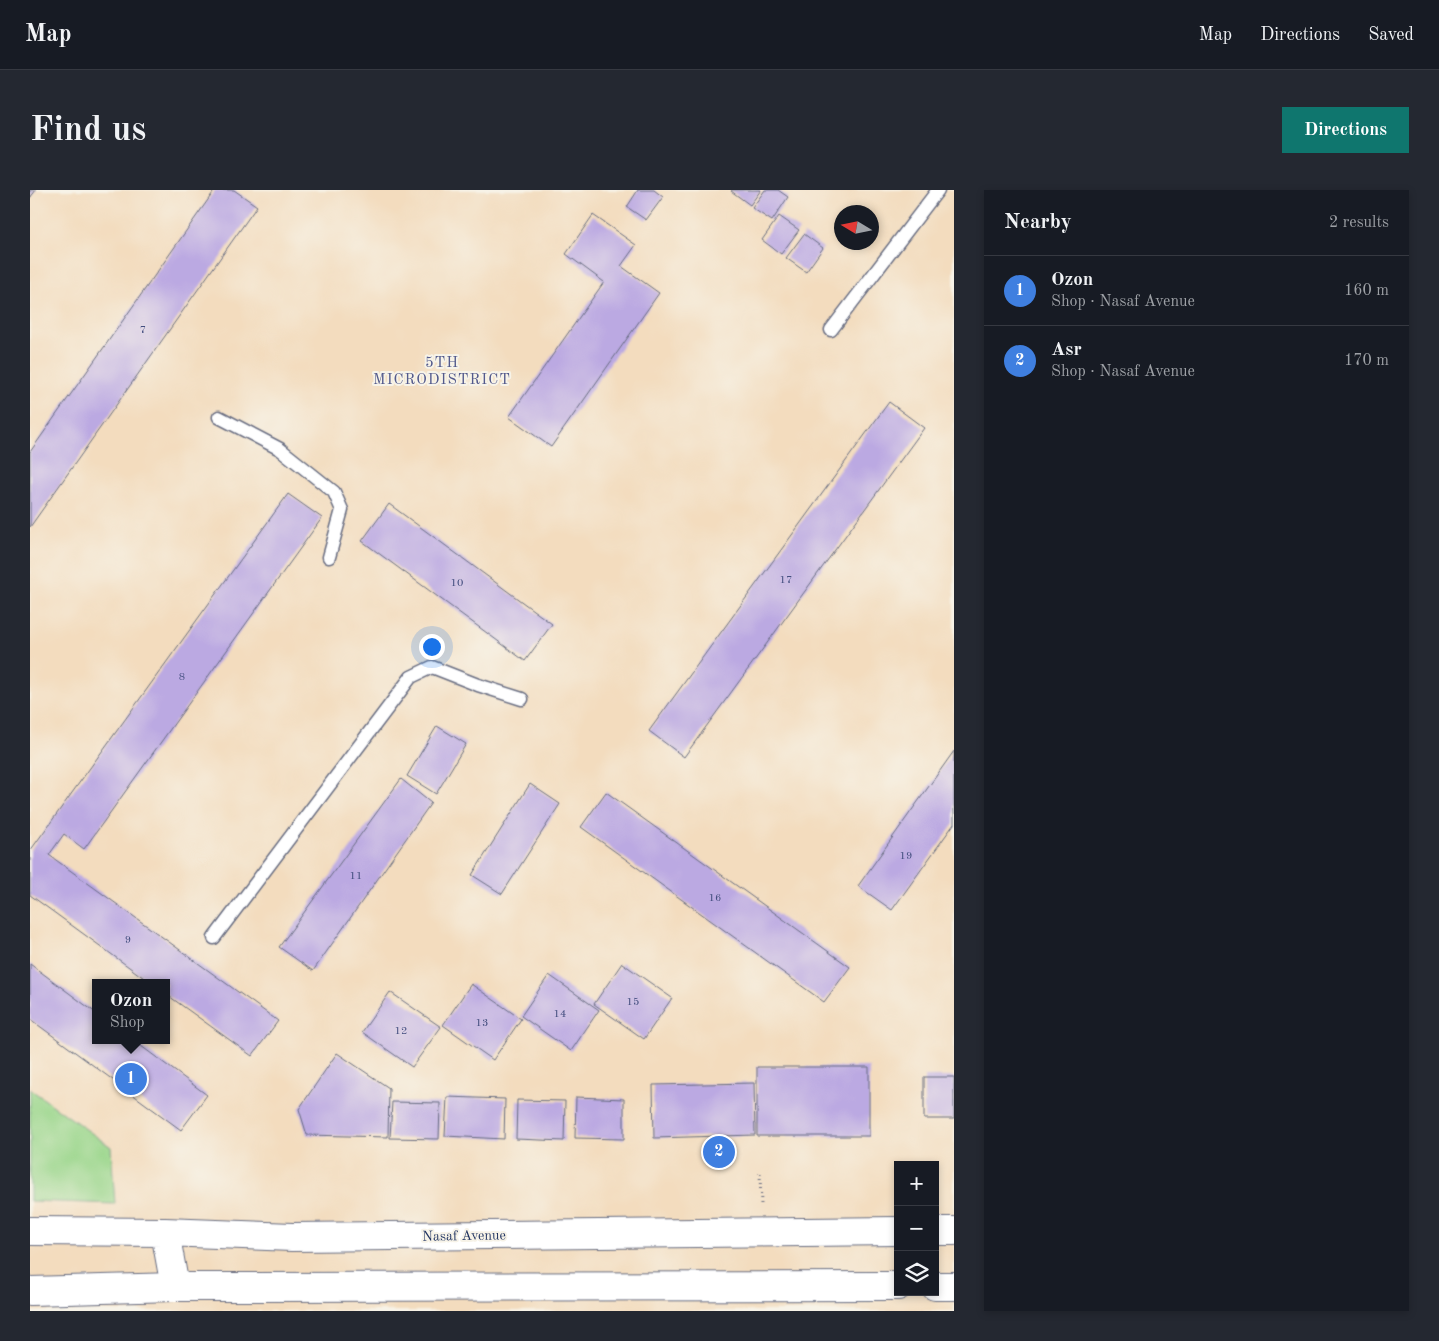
<!DOCTYPE html>
<html lang="en">
<head>
<meta charset="utf-8">
<style>
  body { margin:0; font-family:"Old Standard TT",serif; background:#242831; color:#f1f3f6 }
  .controls { position:absolute; right:15px; bottom:15px; display:grid; overflow:hidden; border-radius:0px; box-shadow:0 2px 8px #0003 }
  .controls button { width:45px; height:45px; display:grid; place-items:center; padding:0; border:0; border-bottom:1px solid #363941; background:#171b24; color:#f1f3f6; font:25px sans-serif }
  .compass { position:absolute; left:804px; top:15px; width:45px; height:45px; border-radius:50%; background:#171b24; box-shadow:0 2px 8px #0003; rotate:280deg }
  .you { position:absolute; left:401px; top:456px; width:18px; height:18px; margin:-12px; border:4px solid #fff; border-radius:50%; background:#1a73e8; box-shadow:0 0 0 8px #1a73e833 }
  .badge { display:grid; place-items:center; width:32px; height:32px; border-radius:50%; background:#0f766e; color:#fff; font-size:16px; font-weight:700 }
  .pin { position:absolute; translate:-50% -50%; border:2px solid #fff; box-shadow:0 1px 5px #0006 }
  .popup { position:absolute; left:62px; top:789px; width:78px; height:65px; box-sizing:border-box; display:grid; place-content:center; border-radius:0px; background:#171b24; filter:drop-shadow(0 1px 4px #0005); font-size:16px; white-space:nowrap; color:#9ea1a6 }
  .popup b { font-size:19px; color:#f1f3f6 }
  .popup::after { content:''; position:absolute; left:50%; top:100%; margin-left:-10px; border:10px solid transparent; border-top-color:#171b24 }
  .list { margin:0; padding:0; list-style:none }
  h2 { display:flex; justify-content:space-between; align-items:center; height:65px; margin:0; padding:0 20px; font-size:21px }
  h2 small { font-size:16px; font-weight:400; color:#9ea1a6 }
  .list li { display:grid; grid-template-columns:32px 1fr auto; gap:15px; align-items:center; box-sizing:border-box; height:70px; padding:0 20px; border-top:1px solid #363941 }
  .list b { display:block; font-size:19px; white-space:nowrap }
  .list p { margin:0; font-size:16px; white-space:nowrap; color:#9ea1a6 }
  .list em { font-size:16px; font-style:normal; color:#9ea1a6 }
  .icon { flex:none; width:28px; height:28px; fill:none; stroke:currentColor; stroke-width:2; stroke-linecap:round; stroke-linejoin:round }
  .map { position:relative; flex:none; width:924px; height:1121px; overflow:hidden; border-radius:0px }
  header { display:flex; align-items:center; gap:30px; box-sizing:border-box; height:70px; padding:0 25px; background:#171b24; border-bottom:1px solid #363941 }
  header strong { font-size:24px }
  nav { display:flex; gap:28px; margin-inline-start:auto; font-size:18px }
  .intro { display:flex; align-items:center; justify-content:space-between; box-sizing:border-box; height:120px; padding:0 30px }
  h1 { margin:0; font-size:35px }
  .button { padding:12px 22px; border-radius:0px; background:#0f766e; color:#fff; font-size:18px; font-weight:700 }
  main { display:flex; gap:30px; padding:0 30px }
  aside { flex:1; background:#171b24; border-radius:0px; box-shadow:0 2px 8px #0003 }
  .map>svg:first-child { display:block }
</style>
</head>
<body>
<header>
<strong>Map</strong>
<nav><a>Map</a><a>Directions</a><a>Saved</a></nav>
</header>
<div class="intro"><h1>Find us</h1><a class="button">Directions</a></div>
<main>
<div class="map">
<svg width="924" height="1121" viewBox="0 0 924 1121">
  <rect width="100%" height="100%" fill="#f7f3e8"/>
  <filter id="ink" filterUnits="userSpaceOnUse"><feTurbulence type="fractalNoise" baseFrequency=".02" numOctaves="2"/><feDisplacementMap in="SourceGraphic" scale="10" xChannelSelector="R" yChannelSelector="G"/><feConvolveMatrix kernelMatrix="1 2 1 2 8 2 1 2 1" color-interpolation-filters="sRGB"/></filter>
  <filter id="wash" filterUnits="userSpaceOnUse"><feTurbulence type="fractalNoise" baseFrequency=".0096" numOctaves="4" result="noise"/><feDisplacementMap in="SourceGraphic" scale="20" xChannelSelector="R" yChannelSelector="G"/><feGaussianBlur stdDeviation="1.12" result="paint"/><feColorMatrix in="noise" values="0 0 0 0 0 0 0 0 0 0 0 0 0 0 0 0 0 1.4 0 .05"/><feComposite in="paint" operator="in"/></filter>
  <g filter="url(#wash)">
    <rect width="100%" height="100%" fill="#f3dcbe"/>
    <path fill="#9ad68b" stroke="#5a8274" d="M0 899 81 957 85 1014 0 1011Z"/>
    <g id="blocks">
      <path fill="#bba9e2" d="M0 0H6L0 8Z
        M185 0H204L227 16 0 337V262Z
        M608 0H624L633 7 616 30 597 17Z
        M702 0H731L720 15 701 1Z
        M735 0H748L758 7 742 31 722 18Z
        M563 25 606 55 591 76 629 103 521 257 479 227 574 92 536 64Z
        M749 26 769 40 751 64 732 50Z
        M774 44 793 58 776 82 756 68Z
        M859 212 894 238 654 567 619 541Z
        M258 304 292 328 54 659 34 644 19 665 248 831 222 866 136 804V793H121L0 705V661Z
        M359 314 522 434 495 471 332 351Z
        M407 536 436 554 406 604 377 586Z
        M924 561V634L862 720 828 696Z
        M371 589 401 613 283 781 249 757Z
        M500 594 530 614 472 704 442 685Z
        M576 602 820 777 794 812 551 637Z
        M592 773 642 808 614 849 564 814Z
        M0 774 66 823V850H103L177 905 151 940 0 829Z
        M519 785 569 820 541 861 491 826Z
        M441 794 491 829 463 870 413 835Z
        M360 802 411 837 382 877 332 842Z
        M307 863 359 898 358 947 277 945 269 919Z
        M727 877H839V946H727Z
        M894 887H924V929H894Z
        M724 893 725 945 624 948 623 895Z
        M417 907 475 909 474 949 415 946Z
        M546 907 594 909V949L545 948Z
        M487 910 535 911 534 951 486 949Z
        M362 912 410 913 409 949 360 948Z"/>
    </g>
  </g>
  <g filter="url(#ink)">
    <use href="#blocks" fill-opacity="0" stroke="#676c80" stroke-width="1"/>
    <g fill="none" stroke-linecap="round" stroke-linejoin="round">
      <g stroke="#676c80" stroke-width="15">
        <path id="service" d="M801 140 908 0
          M189 227 250 259 304 302 312 320 299 367
          M184 748 381 487 402 477 448 495 492 509"/>
      </g>
      <g stroke="#676c80" stroke-width="30">
        <path id="secondary" d="M0 1041 135 1042 262 1047 868 1041
          M905 1041H924
          M135 1042 145 1097
          M905 1096H924
          M0 1101 145 1097 868 1096"/>
      </g>
      <path stroke="#676c80" stroke-width="3" stroke-dasharray="1 4" stroke-linecap="butt" d="M730 983 731 1015"/>
      <use href="#service" stroke="#fff" stroke-width="12"/>
      <use href="#secondary" stroke="#fff" stroke-width="28"/>
    </g>
  </g>
  <g text-anchor="middle" stroke-width="4" stroke-linejoin="round" paint-order="stroke">
    <g font-size="11" fill="#434e7f">
      <text x="113" y="143">7</text>
      <text x="756" y="393">17</text>
      <text x="427" y="396">10</text>
      <text x="152" y="490">8</text>
      <text x="876" y="669">19</text>
      <text x="326" y="689">11</text>
      <text x="685" y="711">16</text>
      <text x="98" y="753">9</text>
      <text x="603" y="815">15</text>
      <text x="530" y="827">14</text>
      <text x="452" y="836">13</text>
      <text x="371" y="844">12</text>
    </g>
    <g font-size="14" fill="#1b2f5e" stroke="#f7f3e8">
      <text transform="translate(434 1045) rotate(-1)" y="5">Nasaf Avenue</text>
    </g>
    <g font-size="15" letter-spacing="1" fill="#535a8c" stroke="#f7f3e8">
      <text x="412" y="177">5TH<tspan x="412" dy="17">MICRODISTRICT</tspan></text>
    </g>
  </g>
</svg>
<div class="controls">
<button>+</button>
<button>−</button>
<button><svg class="icon" aria-label="layers" viewBox="0 0 24 24"><path d="M12 4l9 5-9 5-9-5zM3 14l9 5 9-5"/></svg></button>
</div>
<svg class="compass" viewBox="-18 -18 36 36"><path d="M0-13l5 13h-10z" fill="#e53935"/><path d="M0 13l5-13h-10z" fill="#9ea1a6"/></svg>
<div class="you"></div>
<div class="pin badge" style="left:101px;top:889px;background:#3f7fe0">1</div>
<div class="popup"><b>Ozon</b>Shop</div>
<div class="pin badge" style="left:689px;top:962px;background:#3f7fe0">2</div>
</div>
<aside>
<h2>Nearby<small>2 results</small></h2>
<ul class="list">
<li><span class="badge" style="background:#3f7fe0">1</span><div><b>Ozon</b><p>Shop · Nasaf Avenue</p></div><em>160 m</em></li>
<li><span class="badge" style="background:#3f7fe0">2</span><div><b>Asr</b><p>Shop · Nasaf Avenue</p></div><em>170 m</em></li>
</ul>
</aside>
</main>
</body>
</html>
